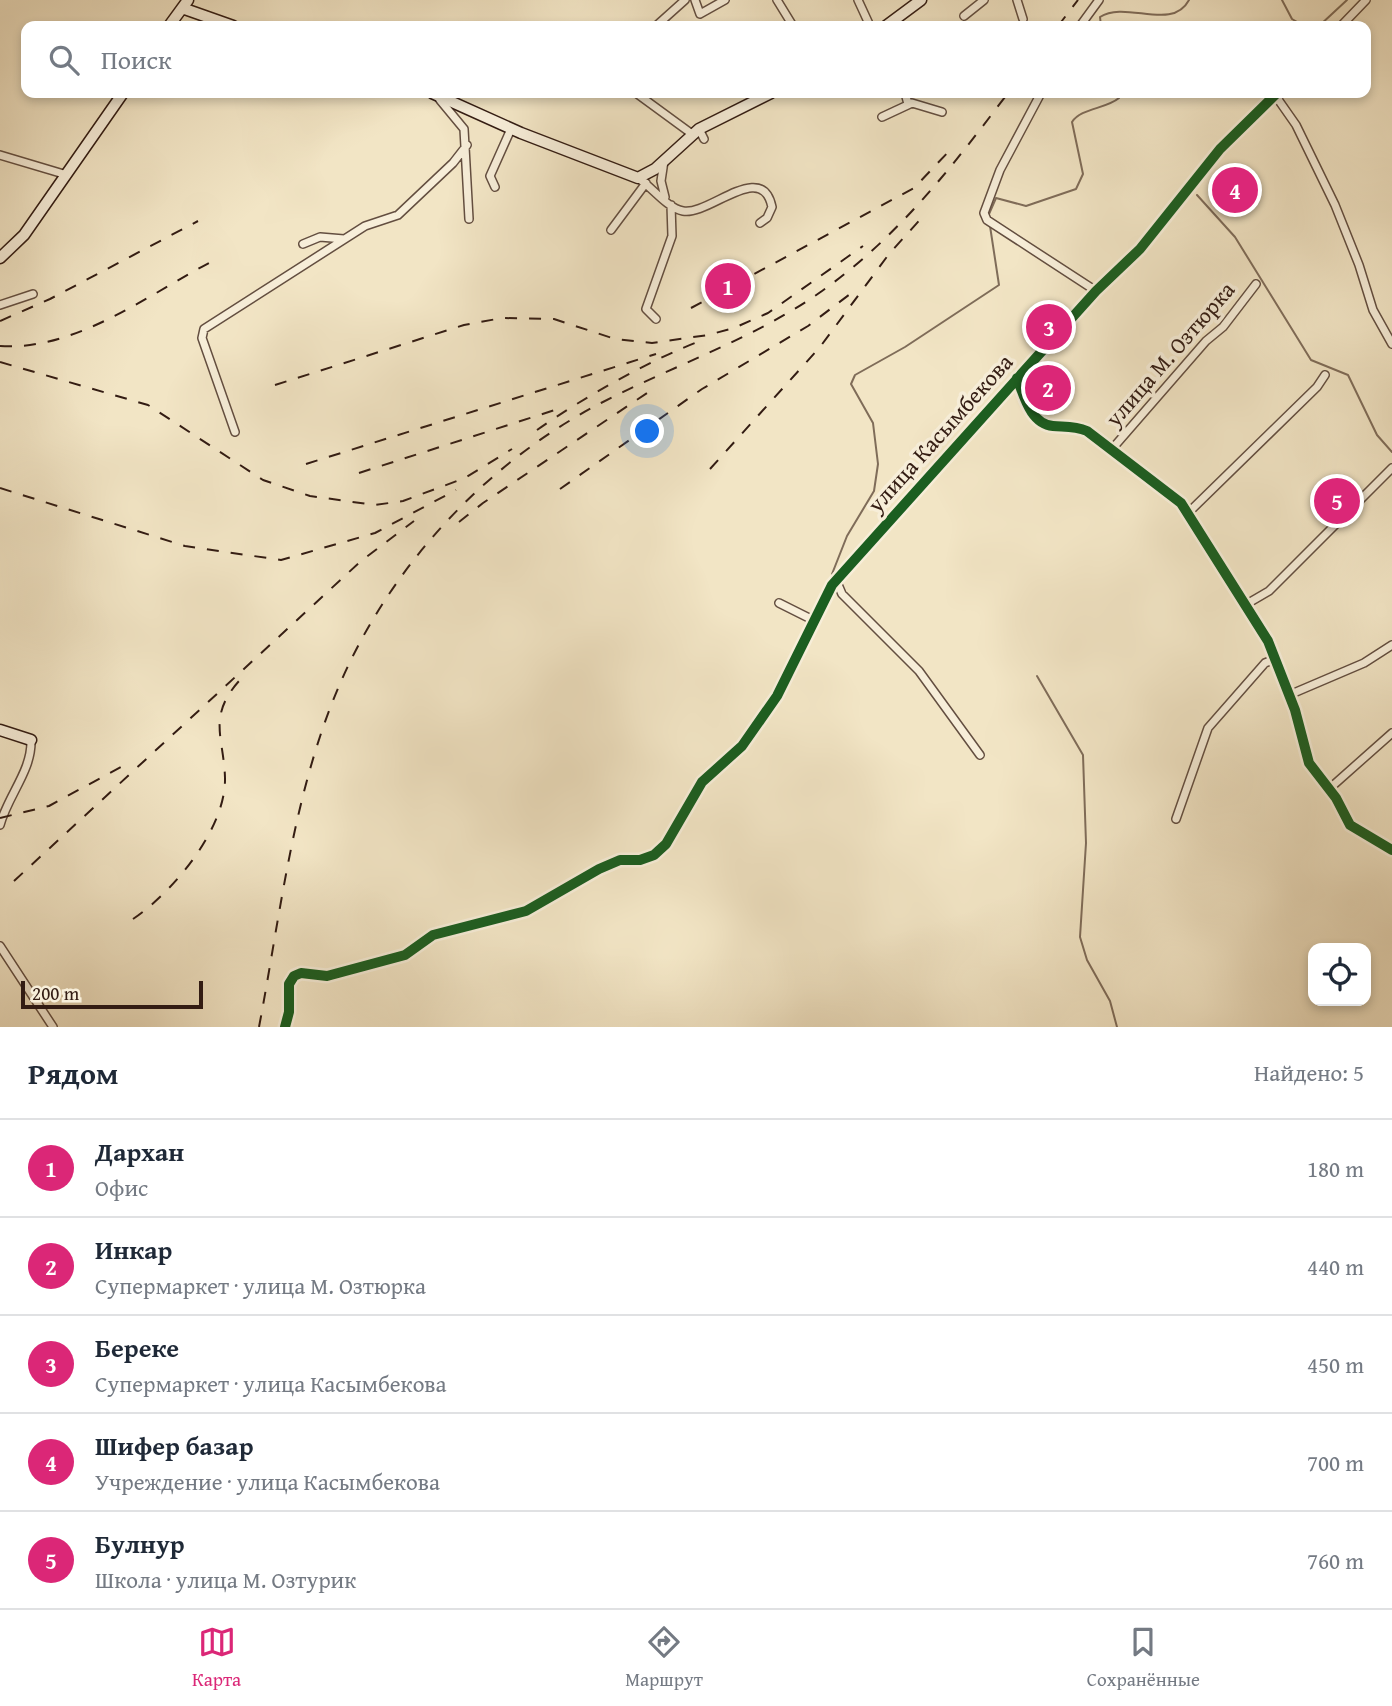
<!DOCTYPE html>
<html lang="ru">
<head>
<meta charset="utf-8">
<style>
  body { margin:0; font-family:"Gentium Book Plus",serif; background:#f2f2f3; color:#1f2937 }
  .controls { position:absolute; right:21px; bottom:21px; display:grid; overflow:hidden; border-radius:14px; box-shadow:0 4px 10px #0003 }
  .controls button { width:63px; height:63px; display:grid; place-items:center; padding:0; border:0; border-bottom:2px solid #e0e1e3; background:#fff; color:#1f2937; font:35px sans-serif }
  .scale { position:absolute; left:21px; bottom:18px; width:182px; box-sizing:border-box; padding-left:7px; border:4px solid #331c13; border-top:0; font-size:19px; line-height:24px; white-space:nowrap; color:#331c13; -webkit-text-stroke:5px #f7eed9; paint-order:stroke }
  .you { position:absolute; left:648px; top:432px; width:24px; height:24px; margin:-18px; border:5px solid #fff; border-radius:50%; background:#1a73e8; box-shadow:0 0 0 10px #1a73e833 }
  .badge { display:grid; place-items:center; width:46px; height:46px; border-radius:50%; background:#db2777; color:#fff; font-size:23px; font-weight:700 }
  .pin { position:absolute; translate:-50% -50%; border:4px solid #fff; box-shadow:0 2px 7px #0006 }
  .list { margin:0; padding:0; list-style:none }
  h2 { display:flex; justify-content:space-between; align-items:center; height:91px; margin:0; padding:0 28px; font-size:30px }
  h2 small { font-size:23px; font-weight:400; color:#747a83 }
  .list li { display:grid; grid-template-columns:46px 1fr auto; gap:21px; align-items:center; box-sizing:border-box; height:98px; padding:0 28px; border-top:2px solid #e0e1e3 }
  .list b { display:block; font-size:26px; white-space:nowrap }
  .list p { margin:0; font-size:23px; white-space:nowrap; color:#747a83 }
  .list em { font-size:23px; font-style:normal; color:#747a83 }
  .icon { flex:none; width:38px; height:38px; fill:none; stroke:currentColor; stroke-width:2; stroke-linecap:round; stroke-linejoin:round }
  .map { position:relative; flex:none; width:1392px; height:1027px; overflow:hidden }
  .search { position:absolute; background:#fff; box-shadow:0 4px 10px #0003; left:21px; right:21px; top:21px; height:77px; display:flex; align-items:center; gap:18px; box-sizing:border-box; padding:0 24px; border-radius:14px; color:#747a83; font-size:26px }
  .sheet { height:581px; background:#fff }
  nav { display:flex; justify-content:space-around; align-items:center; box-sizing:border-box; height:98px; border-top:2px solid #e0e1e3; background:#fff; font-size:19px; color:#747a83 }
  nav a { display:grid; justify-items:center; gap:4px }
  nav .on { color:#db2777 }
  .map>svg:first-child { display:block }
</style>
</head>
<body>
<div class="map">
<svg width="1392" height="1027" viewBox="0 0 1392 1027">
  <rect width="100%" height="100%" fill="#f2e5c5"/>
  <filter id="stains"><feTurbulence type="fractalNoise" baseFrequency=".00286" numOctaves="4"/><feColorMatrix values="0 0 0 0 .2 0 0 0 0 .09 0 0 0 0 .02 0 0 0 .5 -.17"/></filter>
  <radialGradient id="worn" r=".72"><stop offset=".6" stop-color="#630" stop-opacity="0"/><stop offset="1" stop-color="#630" stop-opacity=".3"/></radialGradient>
  <g fill="none" stroke-linecap="round" stroke-linejoin="round">
    <path stroke="#7f6c59" stroke-width="2" d="M1282 0 1292 19 1304 26
      M1101 26 1100 17C1126 0 1172 32 1189 0
      M1319 26 1347 0
      M1197 195 1235 237 1311 360 1348 375 1377 435 1392 452
      M989 214 996 198 1026 206 1076 189 1083 174 1072 122C1081 108 1106 109 1119 98L1118 93
      M832 574 847 536 874 491 878 464 873 423 851 384 855 375 905 347 999 285 990 226
      M1037 676 1083 755 1086 843 1080 937 1087 960 1110 1001 1117 1027"/>
    <g stroke="#634e40" stroke-width="10">
      <path id="street" d="M695 0 700 14 725 0
        M777 0 793 26
        M858 0 870 26
        M1017 0 1023 19
        M964 16 984 0
        M656 26 685 0
        M1080 26 1099 0
        M1341 26 1366 0
        M636 93 692 134
        M905 93 908 104
        M1041 93 1000 170 984 213 987 220 1096 291
        M1275 95 1296 125 1335 205 1359 265 1373 310 1392 344
        M440 100 464 129 469 219
        M882 117 912 103 942 112
        M699 129 704 139
        M0 155 67 175
        M664 161 661 181 665 197
        M638 178C652 187 667 208 683 211 709 216 762 159 772 207L767 218 760 223
        M495 187 490 176 511 129
        M611 230 646 183
        M303 244 320 237 344 239
        M0 305 33 294
        M656 319 646 309 672 236 671 205
        M1017 378C1024 395 1030 424 1053 426 1066 427 1075 426 1087 431L1181 503 1268 641 1295 710 1309 763 1336 798 1350 825 1392 850
        M235 432 202 338 204 329 365 226 398 215 453 163 467 145
        M1112 449 1206 341 1223 327 1256 284
        M1187 514 1317 387 1325 375
        M836 580 842 594 919 671 980 755
        M779 603 813 620
        M1245 605 1269 591 1392 468
        M1289 695 1364 663 1392 645
        M1329 789 1392 733
        M1176 819 1208 728 1265 663 1275 659
        M0 825C8 795 32 771 31 740
        M0 946 53 1027
        M285 1027 289 1012V984L294 976 301 973 327 976 405 955 433 935 526 911 599 869 620 860H640L654 855 666 844 702 782 742 746 777 696 832 585 1096 291 1140 249 1220 149 1277 93"/>
    </g>
    <g stroke="#331c13" stroke-width="13">
      <path id="secondary" d="M182 8 233 26
        M169 26 188 0
        M886 26 921 0
        M432 93 521 133 638 178 655 169 699 129 771 93
        M0 258 24 235 123 93
        M0 730 31 740"/>
    </g>
    <use href="#street" stroke="#f7eed9" stroke-width="7"/>
    <use href="#secondary" stroke="#f7eed9" stroke-width="10"/>
    <path stroke="#331c13" stroke-width="2" stroke-dasharray="12 12" stroke-linecap="butt" d="M1058 26 1078 0
      M691 308 914 188 953 147
      M0 321 50 299 198 221
      M0 346C74 351 145 297 209 263
      M0 362 148 405 263 480 310 496 375 505 403 501 465 478 512 449
      M275 385 464 325 502 318 554 319 615 339 652 343 708 335 734 328 768 313 863 246
      M537 430C581 399 653 358 703 340
      M306 464 656 354
      M710 469 820 347 889 254 926 213
      M359 473 558 409
      M0 488 185 546 281 560 375 533 456 490
      M560 489 702 389 808 326 858 288
      M459 522 483 503 650 391
      M0 818 49 806 130 762
      M14 881 361 561 414 521
      M133 919C173 892 226 829 225 778 224 738 207 717 239 681
      M259 1027C282 906 295 776 349 664 401 555 493 459 601 403 674 365 754 339 822 291 898 237 952 167 1008 93"/>
    <g stroke="#f7eed9" stroke-width="15">
      <path id="cycleway" d="M1017 378C1024 395 1030 424 1053 426 1066 427 1075 426 1087 431L1181 503 1268 641 1295 710 1309 763 1336 798 1350 825 1392 850
        M285 1027 289 1012V984L294 976 301 973 327 976 405 955 433 935 526 911 599 869 620 860H640L654 855 666 844 702 782 742 746 777 696 832 585 1096 291 1140 249 1220 149 1277 93"/>
    </g>
    <use href="#cycleway" stroke="#1b5e20" stroke-width="10"/>
  </g>
  <g text-anchor="middle" stroke-width="7" stroke-linejoin="round" paint-order="stroke">
    <g font-size="23" fill="#331c13" stroke="#f7eed9">
      <text transform="translate(1170 354) rotate(-49)" y="8">улица М. Озтюрка</text>
      <text transform="translate(940 433) rotate(-48)" y="8">улица Касымбекова</text>
    </g>
  </g>
  <rect width="100%" height="100%" filter="url(#stains)"/>
  <rect width="100%" height="100%" fill="url(#worn)"/>
</svg>
<div class="controls">
<button><svg class="icon" aria-label="locate" viewBox="0 0 24 24"><circle cx="12" cy="12" r="6"/><path d="M12 2v4M12 18v4M2 12h4M18 12h4"/></svg></button>
</div>
<div class="scale">200 m</div>
<div class="you"></div>
<div class="pin badge" style="left:728px;top:286px">1</div>
<div class="pin badge" style="left:1048px;top:388px">2</div>
<div class="pin badge" style="left:1049px;top:327px">3</div>
<div class="pin badge" style="left:1235px;top:190px">4</div>
<div class="pin badge" style="left:1337px;top:501px">5</div>
<div class="search"><svg class="icon" aria-label="search" viewBox="0 0 24 24"><circle cx="10" cy="10" r="6"/><path d="M15 15l6 6"/></svg>Поиск</div>
</div>
<section class="sheet">
<h2>Рядом<small>Найдено: 5</small></h2>
<ul class="list">
<li><span class="badge">1</span><div><b>Дархан</b><p>Офис</p></div><em>180 m</em></li>
<li><span class="badge">2</span><div><b>Инкар</b><p>Супермаркет · улица М. Озтюрка</p></div><em>440 m</em></li>
<li><span class="badge">3</span><div><b>Береке</b><p>Супермаркет · улица Касымбекова</p></div><em>450 m</em></li>
<li><span class="badge">4</span><div><b>Шифер базар</b><p>Учреждение · улица Касымбекова</p></div><em>700 m</em></li>
<li><span class="badge">5</span><div><b>Булнур</b><p>Школа · улица М. Озтурик</p></div><em>760 m</em></li>
</ul>
</section>
<nav>
<a class="on"><svg class="icon" aria-label="map" viewBox="0 0 24 24"><path d="M3 6l6-2 6 2 6-2v14l-6 2-6-2-6 2zM9 4v14M15 6v14"/></svg>Карта</a>
<a><svg class="icon" aria-label="directions" viewBox="0 0 24 24"><path d="M12 3l9 9-9 9-9-9zM9 14v-3h6M13 9l2 2-2 2"/></svg>Маршрут</a>
<a><svg class="icon" aria-label="saved" viewBox="0 0 24 24"><path d="M7 4h10v16l-5-4-5 4z"/></svg>Сохранённые</a>
</nav>
</body>
</html>
